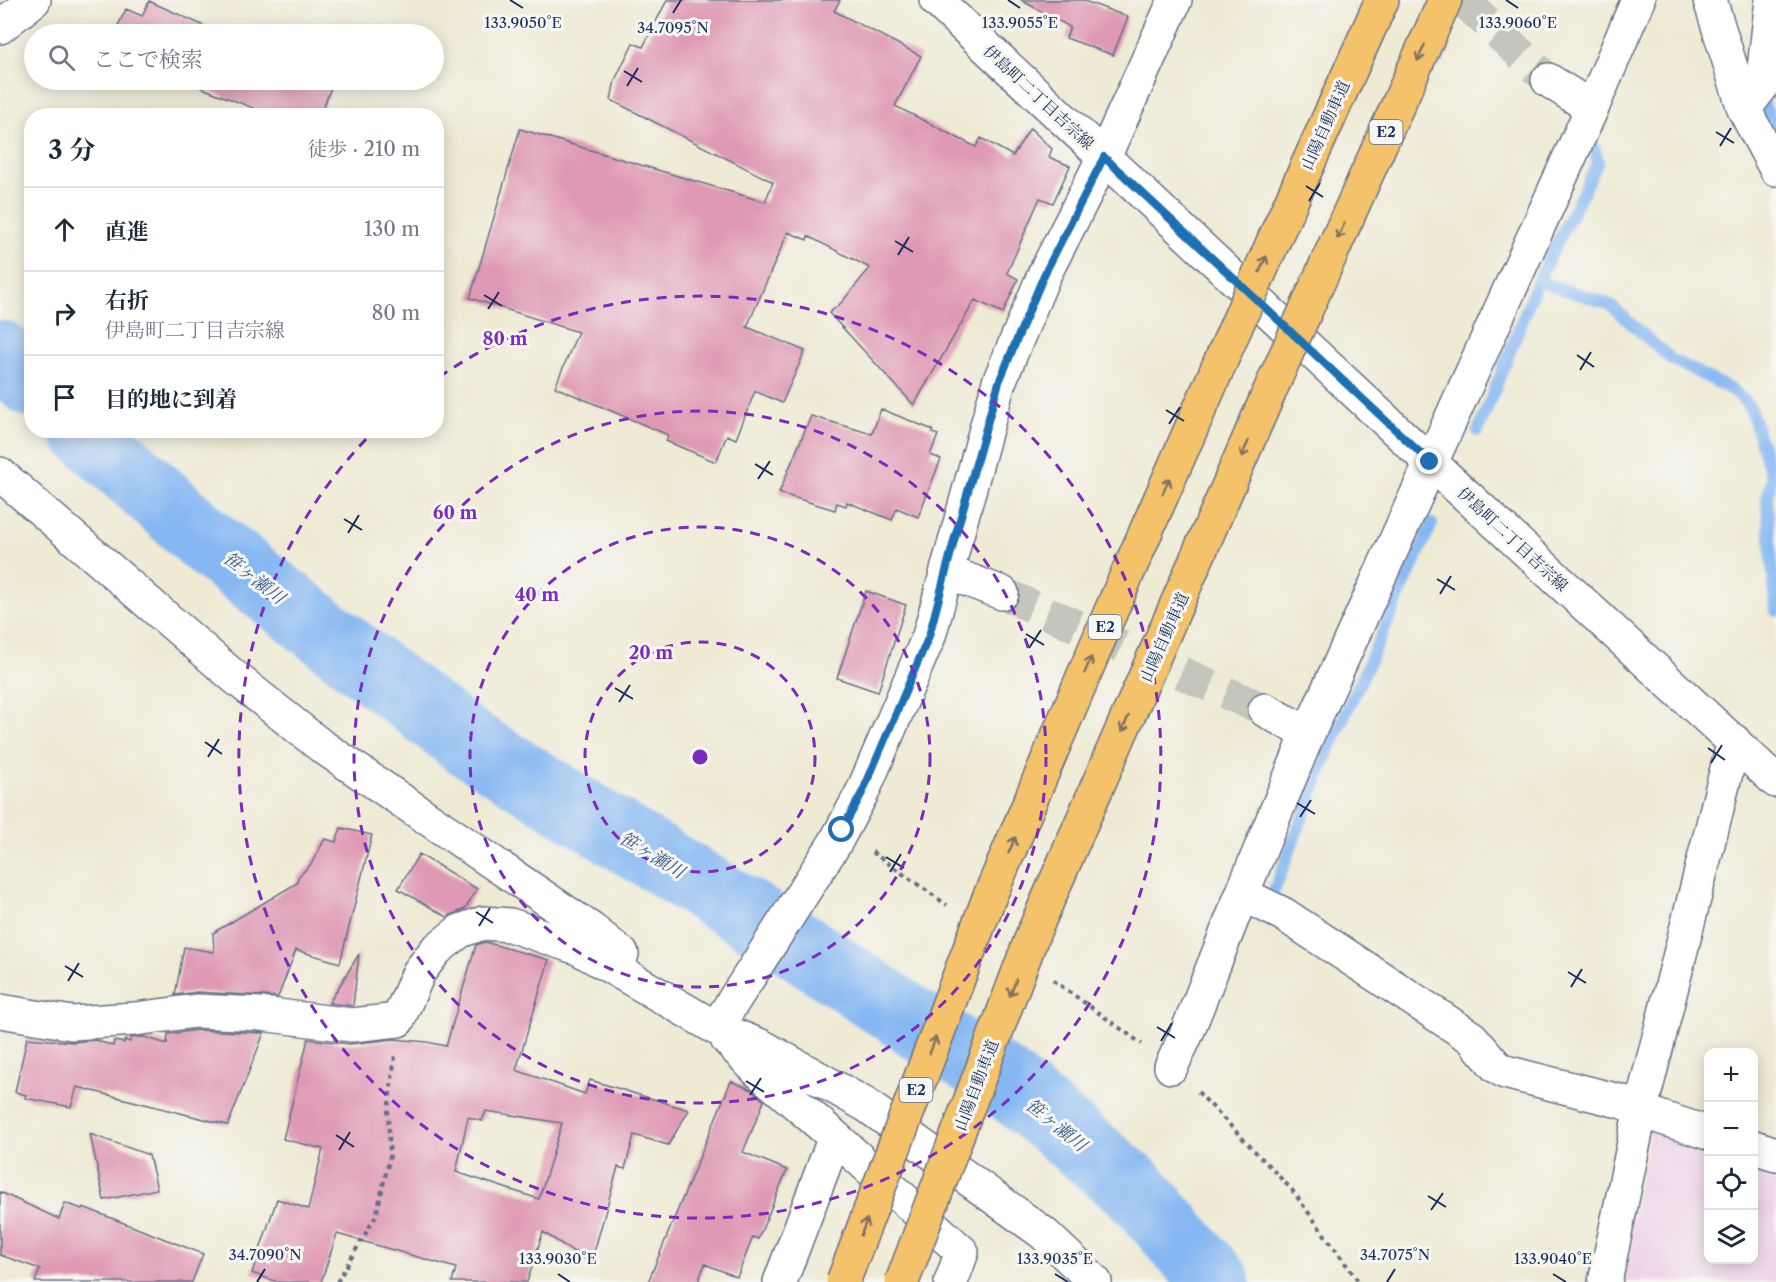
<!DOCTYPE html>
<html lang="ja">
<head>
<meta charset="utf-8">
<style>
  body { margin:0; font-family:"Libre Caslon Text","Noto Serif JP",serif; background:#f2f2f3; color:#1f2937 }
  .controls { position:absolute; right:18px; bottom:18px; display:grid; overflow:hidden; border-radius:12px; box-shadow:0 3px 15px #0003 }
  .controls button { width:54px; height:54px; display:grid; place-items:center; padding:0; border:0; border-bottom:2px solid #e0e1e3; background:#fff; color:#1f2937; font:30px sans-serif }
  .stop { position:absolute; width:18px; height:18px; margin:-14px; border:4px solid #1f6fb2; border-radius:50%; background:#fff }
  .stop.end { background:#1f6fb2; border-color:#fff; box-shadow:0 2px 6px #0008 }
  .list { margin:0; padding:0; list-style:none }
  h2 { display:flex; justify-content:space-between; align-items:center; height:78px; margin:0; padding:0 24px; font-size:26px }
  h2 small { font-size:20px; font-weight:400; color:#747a83 }
  .list li { display:grid; grid-template-columns:39px 1fr auto; gap:18px; align-items:center; box-sizing:border-box; height:84px; padding:0 24px; border-top:2px solid #e0e1e3 }
  .list b { display:block; font-size:22px; white-space:nowrap }
  .list p { margin:0; font-size:20px; white-space:nowrap; color:#747a83 }
  .list em { font-size:20px; font-style:normal; color:#747a83 }
  .icon { flex:none; width:33px; height:33px; fill:none; stroke:currentColor; stroke-width:2; stroke-linecap:round; stroke-linejoin:round }
  .map { position:relative; flex:none; width:1776px; height:1282px; overflow:hidden }
  .search { position:absolute; background:#fff; box-shadow:0 3px 15px #0003; left:24px; top:24px; width:420px; height:66px; display:flex; align-items:center; gap:15px; box-sizing:border-box; padding:0 21px; border-radius:33px; color:#747a83; font-size:22px }
  .panel { position:absolute; background:#fff; box-shadow:0 3px 15px #0003; left:24px; top:108px; width:420px; height:330px; border-radius:24px }
  .map>svg:first-child { display:block }
</style>
</head>
<body>
<div class="map">
<svg width="1776" height="1282" viewBox="0 0 1776 1282">
  <rect width="100%" height="100%" fill="#f6f6f2"/>
  <filter id="ink" filterUnits="userSpaceOnUse"><feTurbulence type="fractalNoise" baseFrequency=".0167" numOctaves="2"/><feDisplacementMap in="SourceGraphic" scale="12" xChannelSelector="R" yChannelSelector="G"/><feConvolveMatrix kernelMatrix="1 2 1 2 8 2 1 2 1" color-interpolation-filters="sRGB"/></filter>
  <filter id="wash" filterUnits="userSpaceOnUse"><feTurbulence type="fractalNoise" baseFrequency=".008" numOctaves="4" result="noise"/><feDisplacementMap in="SourceGraphic" scale="24" xChannelSelector="R" yChannelSelector="G"/><feGaussianBlur stdDeviation="1.35" result="paint"/><feColorMatrix in="noise" values="0 0 0 0 0 0 0 0 0 0 0 0 0 0 0 0 0 1.4 0 .05"/><feComposite in="paint" operator="in"/></filter>
  <g filter="url(#wash)">
    <rect width="100%" height="100%" fill="#eeead4"/>
    <path fill="#eed0e7" d="M1651 1126 1708 1144V1260H1754V1158L1776 1165V1282H1620Z"/>
    <g fill="none" stroke-linecap="round" stroke-linejoin="round">
      <path stroke="#85b7f2" stroke-width="12" d="M1759 95 1776 129
        M1538 281 1609 304 1671 359 1734 391 1750 407 1772 478 1767 499 1776 611
        M1478 431 1538 281 1598 162 1594 148
        M1268 906 1327 755 1432 524"/>
      <path stroke="#85b7f2" stroke-width="69" d="M0 355 32 383
        M84 430 210 544 464 740 789 939 1004 1082 1135 1189 1216 1282"/>
    </g>
    <g id="blocks">
      <path fill="#df99b4" fill-rule="evenodd" d="M667 0H840L834 11 921 56 895 106 976 147 981 138 1013 156 1030 128 1052 149 1049 157 1070 166 1053 203 1040 198 1007 273 1018 279 1003 313 975 300 914 405 829 313 841 303 870 268 808 236 807 240 788 232 747 327 805 351 782 403 755 391 736 439 727 435 716 462 666 441 668 435 555 387 578 332 470 298 520 129 765 202 773 182 611 100 615 80 633 43 643 47Z
        M1021 0H1082L1128 17 1113 55 1066 38 1070 27Z
        M149 1 209 28 206 34H114L126 9 142 16Z
        M188 80H334L320 116H274L187 82Z
        M881 409 933 430 932 433 938 435 930 455 941 459 918 517 897 508 892 520 847 502 846 506 837 503 835 510 779 493 811 416 872 434Z
        M866 591 906 605 878 692 837 678Z
        M341 828 372 835 340 963 296 950 278 997 197 992 175 995 184 947 214 952 213 933 297 883 298 877 311 864 325 839 336 842Z
        M419 854 477 889 465 909 447 917 398 889Z
        M485 942 549 960 516 1070 585 1094 590 1080 689 1110 668 1145 634 1135 625 1169 618 1167 591 1263 543 1232 527 1282H452L456 1268 337 1234 321 1282H277L252 1273 277 1199 308 1209 323 1149 283 1139 308 1039 350 1044 394 1039 427 1042 446 1046 476 945ZM486 1111 562 1123 539 1199 456 1172 468 1117 482 1121Z
        M359 954 353 1006 329 1003Z
        M197 1030 264 1033 228 1125 77 1087 71 1107 25 1098 26 1095 15 1092 27 1038 73 1042 95 1040 113 1046 114 1041 124 1043 125 1040 130 1042 131 1038 144 1037 167 1044 168 1034Z
        M731 1081 752 1090 764 1101 743 1152 787 1170 766 1220 758 1239 753 1237 737 1277 705 1264 698 1282H648Z
        M90 1134 149 1155 157 1189 104 1200Z
        M0 1192 59 1219 65 1203 82 1209 83 1207 203 1254 192 1282H35L40 1269 0 1255Z"/>
    </g>
  </g>
  <g filter="url(#ink)">
    <use href="#blocks" fill-opacity="0" stroke="#657087" stroke-width="1.5"/>
    <g fill="none" stroke-linecap="round" stroke-linejoin="round">
      <path stroke="#c4c5bc" stroke-width="33" stroke-dasharray="33 16" stroke-linecap="butt" d="M1463 0 1548 80
        M1002 593 1265 710"/>
      <g stroke="#657087" stroke-width="36">
        <path id="minor" d="M1638 0 1592 108 1308 734 1242 894 1283 914 1472 1038 1496 1066 1505 1072 1623 1102 1659 1117 1708 1133
          M1710 0 1744 109 1776 169
          M0 27 34 0
          M1548 80 1592 108
          M1744 109 1762 86 1772 0
          M0 474 232 675 320 745 592 930 622 954
          M947 572 1002 593
          M1265 710 1308 734
          M0 1011 72 1023 135 1019 196 1011 261 1014 352 1025 398 1020 419 972 436 950 460 931 483 923 510 925 578 948 716 1028 761 1046 866 1105 1043 1233 1095 1282
          M716 1028 835 843 863 791 929 636 999 382 1044 275 1104 157
          M727 1039 757 1070 835 1137 780 1282
          M1171 1067 1186 1035 1242 894
          M835 1137 962 1252 951 1282
          M1754 1147 1776 1154
          M1605 1282 1641 1108 1734 741"/>
      </g>
      <g stroke="#657087" stroke-width="36">
        <path id="tertiary" d="M936 0 1430 462 1776 781
          M1104 157 1175 0"/>
      </g>
      <g stroke="#657087" stroke-width="36">
        <path id="motorway" d="M1281 224 1382 0
          M1326 265 1445 0
          M989 898 1111 611 1223 356
          M1033 934 1268 395"/>
      </g>
      <path stroke="#657087" stroke-width="4" stroke-dasharray="4.5 4.5" stroke-linecap="butt" d="M872 852 947 905
        M1053 980 1142 1044
        M1198 1092 1292 1190 1359 1282
        M337 1282 376 1216 390 1156 388 1111 395 1055"/>
      <use href="#minor" stroke="#fff" stroke-width="33"/>
      <use href="#tertiary" stroke="#fff" stroke-width="33"/>
      <use href="#motorway" stroke="#f4c26a" stroke-width="33"/>
      <g stroke="#657087" stroke-width="36" stroke-linecap="butt">
        <path id="motorway-bridge" d="M1223 356 1281 224
          M1268 395 1326 265
          M843 1282 989 898
          M902 1282 1033 934"/>
      </g>
      <use href="#motorway-bridge" stroke="#f4c26a" stroke-width="33"/>
    </g>
    <defs><path id="oneway-shaft" d="M-6 0H5M1.5-3L5.5 0L1.5 3" fill="none" stroke-width="1.6" stroke-linecap="round" stroke-linejoin="round" transform="scale(1.5)"/></defs>
    <g stroke="#7d7163">
      <use href="#oneway-shaft" transform="translate(1421 53) rotate(114)"/>
      <use href="#oneway-shaft" transform="translate(1341 231) rotate(114)"/>
      <use href="#oneway-shaft" transform="translate(1263 264) rotate(-66)"/>
      <use href="#oneway-shaft" transform="translate(1245 449) rotate(113)"/>
      <use href="#oneway-shaft" transform="translate(1166 486) rotate(-66)"/>
      <use href="#oneway-shaft" transform="translate(1088 665) rotate(-67)"/>
      <use href="#oneway-shaft" transform="translate(1125 724) rotate(114)"/>
      <use href="#oneway-shaft" transform="translate(1012 845) rotate(-67)"/>
      <use href="#oneway-shaft" transform="translate(1013 988) rotate(111)"/>
      <use href="#oneway-shaft" transform="translate(933 1045) rotate(-69)"/>
      <use href="#oneway-shaft" transform="translate(864 1227) rotate(-69)"/>
    </g>
  </g>
  <g fill="none" stroke-linecap="round" stroke-linejoin="round" filter="url(#ink)">
    <path stroke="#1f6fb2" stroke-width="8" d="M842 830 863 791 929 636 955 537 999 382 1044 275 1104 157 1430 462"/>
  </g>
  <path fill="none" stroke="#1b2f5e" stroke-width="2" d="M510 0 523 8M1008 0 1020 8M1506 0 1518 8M673 13 681 0M624 71 642 82M627 86 638 68M1716 132 1734 143M1720 146 1731 128M1306 186 1323 197M1309 201 1320 183M895 241 913 252M898 255 909 237M484 295 502 306M488 309 499 292M1577 355 1594 367M1580 370 1591 352M1166 410 1184 421M1169 424 1180 407M755 464 773 475M758 479 770 461M344 519 362 530M348 533 359 515M1437 579 1455 590M1440 594 1451 576M1026 634 1044 645M1029 648 1041 630M615 688 633 699M619 702 630 685M205 742 222 754M1708 748 1725 760M208 757 219 739M1711 763 1722 745M1297 803 1315 814M1300 817 1311 800M886 857 904 868M890 872 901 854M476 912 493 923M479 926 490 908M65 966 83 977M1568 972 1586 983M68 981 79 963M1571 987 1582 969M1157 1027 1175 1038M1161 1041 1172 1023M746 1081 764 1092M750 1095 761 1078M336 1135 354 1147M339 1150 350 1132M1428 1196 1446 1207M1431 1210 1443 1193M558 1274 570 1282M1055 1274 1068 1282M1553 1274 1566 1282M257 1282 265 1269M1387 1282 1395 1269"/>
  <g fill="none" stroke="#7b2cbf" stroke-width="3" stroke-dasharray="10 8">
    <circle cx="700" cy="757" r="115"/>
    <circle cx="700" cy="757" r="230"/>
    <circle cx="700" cy="757" r="346"/>
    <path d="M439 377A461 461 0 1 1 374 431"/>
  </g>
  <g text-anchor="middle" stroke-width="6" stroke-linejoin="round" paint-order="stroke">
    <g fill="#f6f6f2" stroke="#5d6b8a" stroke-width="1.5">
      <rect x="1369.5" y="120" width="33" height="24" rx="4.5"/>
      <rect x="1088.5" y="615" width="33" height="24" rx="4.5"/>
      <rect x="899.5" y="1078" width="33" height="24" rx="4.5"/>
    </g>
    <g font-size="15" font-weight="bold" fill="#1b2f5e">
      <text x="1386" y="137">E2</text>
      <text x="1105" y="632">E2</text>
      <text x="916" y="1095">E2</text>
    </g>
    <g font-size="16" fill="#1b2f5e" stroke="#f6f6f2">
      <text transform="translate(1039 97) rotate(43)" y="6">伊島町二丁目吉宗線</text>
      <text transform="translate(1325 125) rotate(-66)" y="6">山陽自動車道</text>
      <text transform="translate(1513 539) rotate(43)" y="6">伊島町二丁目吉宗線</text>
      <text transform="translate(1164 637) rotate(-66)" y="6">山陽自動車道</text>
      <text transform="translate(976 1085) rotate(-69)" y="6">山陽自動車道</text>
    </g>
    <g font-size="18" font-style="italic" fill="#3b588a" stroke="#f6f6f2">
      <text transform="translate(254 578) rotate(38)" y="6">笹ヶ瀬川</text>
      <text transform="translate(652 855) rotate(31)" y="6">笹ヶ瀬川</text>
      <text transform="translate(1056 1125) rotate(39)" y="6">笹ヶ瀬川</text>
    </g>
  </g>
  <g font-size="15" text-anchor="middle" fill="#1b2f5e" stroke="#f6f6f2" stroke-width="6" stroke-linejoin="round" paint-order="stroke">
    <text x="1020" y="28">133.9055°E</text>
    <text x="1518" y="28">133.9060°E</text>
    <text x="523" y="28">133.9050°E</text>
    <text x="673" y="33">34.7095°N</text>
    <text x="265" y="1260">34.7090°N</text>
    <text x="1395" y="1260">34.7075°N</text>
    <text x="558" y="1264">133.9030°E</text>
    <text x="1055" y="1264">133.9035°E</text>
    <text x="1553" y="1264">133.9040°E</text>
  </g>
  <circle cx="700" cy="757" r="9" fill="#7b2cbf" stroke="#f6f6f2" stroke-width="3"/>
  <g font-size="18" text-anchor="middle" font-weight="bold" fill="#7b2cbf" stroke="#f6f6f2" stroke-width="6" stroke-linejoin="round" paint-order="stroke">
    <text x="505" y="345">80 m</text>
    <text x="455" y="519">60 m</text>
    <text x="537" y="601">40 m</text>
    <text x="651" y="659">20 m</text>
  </g>
</svg>
<div class="controls">
<button>+</button>
<button>−</button>
<button><svg class="icon" aria-label="locate" viewBox="0 0 24 24"><circle cx="12" cy="12" r="6"/><path d="M12 2v4M12 18v4M2 12h4M18 12h4"/></svg></button>
<button><svg class="icon" aria-label="layers" viewBox="0 0 24 24"><path d="M12 4l9 5-9 5-9-5zM3 14l9 5 9-5"/></svg></button>
</div>
<div class="stop" style="left:842px;top:830px"></div>
<div class="stop end" style="left:1430px;top:462px"></div>
<div class="search"><svg class="icon" aria-label="search" viewBox="0 0 24 24"><circle cx="10" cy="10" r="6"/><path d="M15 15l6 6"/></svg>ここで検索</div>
<section class="panel">
<h2>3 分<small>徒歩 · 210 m</small></h2>
<ul class="list">
<li><svg class="icon" aria-label="ahead" viewBox="0 0 24 24"><path d="M12 20V5M6 11l6-6 6 6"/></svg><div><b>直進</b></div><em>130 m</em></li>
<li><svg class="icon" aria-label="right" viewBox="0 0 24 24"><path d="M7 20v-9h11M14 6l5 5-5 5"/></svg><div><b>右折</b><p>伊島町二丁目吉宗線</p></div><em>80 m</em></li>
<li><svg class="icon" aria-label="arrive" viewBox="0 0 24 24"><path d="M6 21V4h12l-3 4 3 4H6"/></svg><div><b>目的地に到着</b></div></li>
</ul>
</section>
</div>
</body>
</html>
